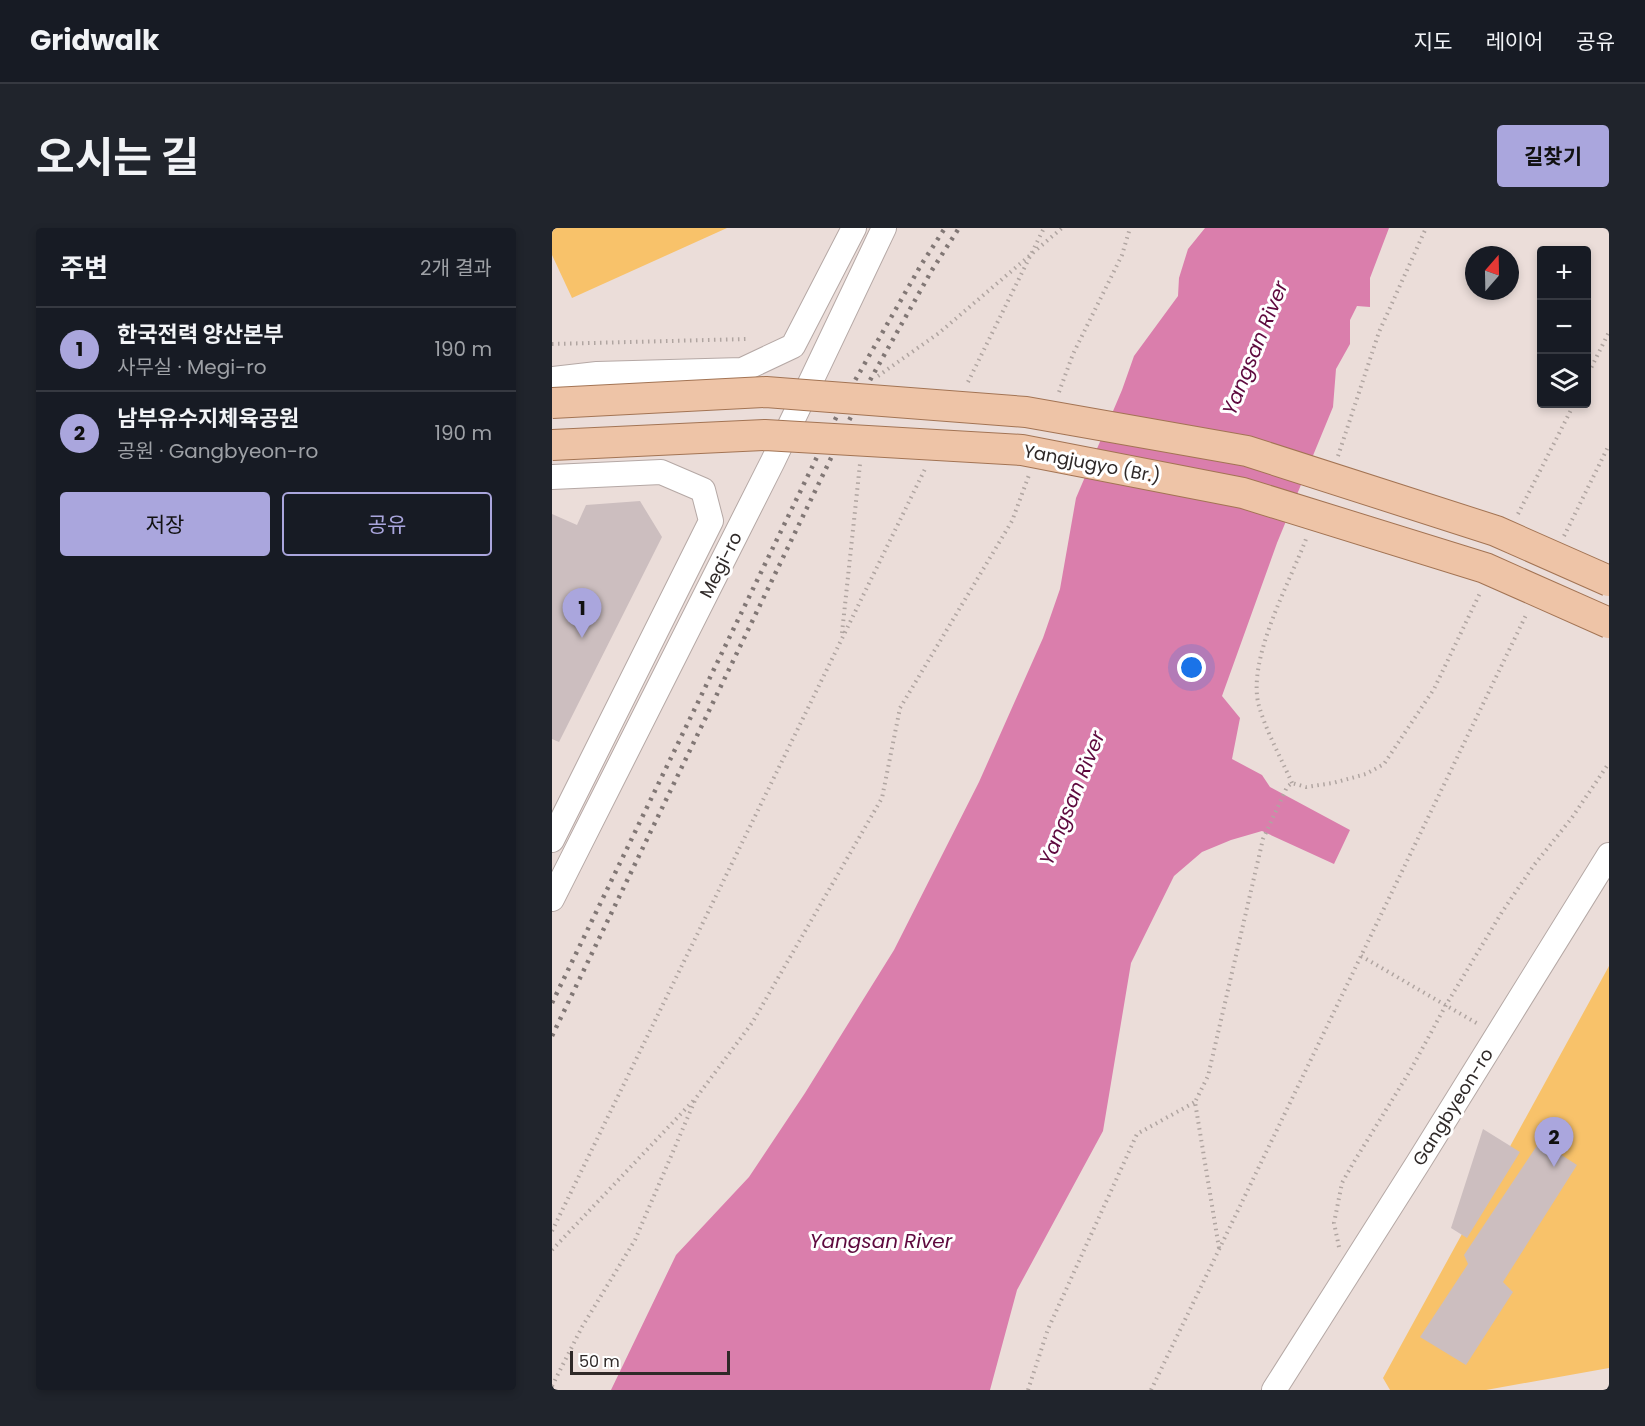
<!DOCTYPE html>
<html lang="ko">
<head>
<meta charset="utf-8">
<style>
  body { margin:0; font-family:Poppins,"Noto Sans KR",sans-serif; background:#20242c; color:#f1f3f6 }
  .controls { position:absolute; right:18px; top:18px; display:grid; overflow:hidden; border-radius:6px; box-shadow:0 3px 9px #0003 }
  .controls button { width:54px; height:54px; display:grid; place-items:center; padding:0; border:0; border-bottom:2px solid #363941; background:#171b24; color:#f1f3f6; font:30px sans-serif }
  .compass { position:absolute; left:913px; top:18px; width:54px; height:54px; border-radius:50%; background:#171b24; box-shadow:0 3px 9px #0003; rotate:20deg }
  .scale { position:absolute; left:18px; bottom:15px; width:160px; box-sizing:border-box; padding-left:6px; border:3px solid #2f2928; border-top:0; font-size:16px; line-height:21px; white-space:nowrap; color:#2f2928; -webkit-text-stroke:4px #fff; paint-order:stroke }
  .you { position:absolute; left:640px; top:440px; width:21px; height:21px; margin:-15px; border:4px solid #fff; border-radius:50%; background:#1a73e8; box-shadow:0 0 0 9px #1a73e833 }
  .badge { display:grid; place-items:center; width:39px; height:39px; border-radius:50%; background:#aaa6dd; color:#111; font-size:20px; font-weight:700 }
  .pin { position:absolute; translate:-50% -50px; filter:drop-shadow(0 2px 3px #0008) }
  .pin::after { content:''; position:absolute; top:32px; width:21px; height:18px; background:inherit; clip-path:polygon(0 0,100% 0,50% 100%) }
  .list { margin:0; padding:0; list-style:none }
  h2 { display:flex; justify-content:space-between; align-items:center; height:78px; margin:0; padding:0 24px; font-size:26px }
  h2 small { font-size:20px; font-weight:400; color:#9ea1a6 }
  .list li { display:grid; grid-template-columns:39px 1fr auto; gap:18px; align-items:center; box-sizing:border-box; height:84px; padding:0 24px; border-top:2px solid #363941 }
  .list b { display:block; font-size:22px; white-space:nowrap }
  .list p { margin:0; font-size:20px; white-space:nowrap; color:#9ea1a6 }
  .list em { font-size:20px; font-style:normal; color:#9ea1a6 }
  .actions { display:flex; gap:12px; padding:18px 24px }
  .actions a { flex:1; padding:14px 0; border:2px solid #aaa6dd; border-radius:6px; text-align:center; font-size:21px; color:#aaa6dd }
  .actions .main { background:#aaa6dd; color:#111 }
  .icon { flex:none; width:33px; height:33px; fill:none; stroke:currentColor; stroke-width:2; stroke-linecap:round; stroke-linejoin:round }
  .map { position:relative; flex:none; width:1057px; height:1162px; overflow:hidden; border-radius:6px }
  header { display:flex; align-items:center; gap:36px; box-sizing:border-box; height:84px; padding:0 30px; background:#171b24; border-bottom:2px solid #363941 }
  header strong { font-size:28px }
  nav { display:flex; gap:33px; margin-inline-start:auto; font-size:21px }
  .intro { display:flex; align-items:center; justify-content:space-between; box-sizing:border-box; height:144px; padding:0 36px }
  h1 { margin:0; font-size:42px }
  .button { padding:15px 27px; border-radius:6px; background:#aaa6dd; color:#111; font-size:21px; font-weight:700 }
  main { display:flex; gap:36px; padding:0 36px }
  aside { flex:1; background:#171b24; border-radius:6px; box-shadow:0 3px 9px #0003 }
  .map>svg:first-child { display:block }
</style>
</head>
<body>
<header>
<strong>Gridwalk</strong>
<nav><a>지도</a><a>레이어</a><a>공유</a></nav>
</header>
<div class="intro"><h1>오시는 길</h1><a class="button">길찾기</a></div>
<main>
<aside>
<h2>주변<small>2개 결과</small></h2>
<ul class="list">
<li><span class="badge">1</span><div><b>한국전력 양산본부</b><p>사무실 · Megi-ro</p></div><em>190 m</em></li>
<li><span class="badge">2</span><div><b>남부유수지체육공원</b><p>공원 · Gangbyeon-ro</p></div><em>190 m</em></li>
</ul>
<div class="actions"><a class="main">저장</a><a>공유</a></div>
</aside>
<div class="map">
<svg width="1057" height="1162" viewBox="0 0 1057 1162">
  <rect width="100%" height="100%" fill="#ebddd9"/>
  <path fill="#f8c26a" d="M0 0H175L20 70 0 27Z
    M1057 738V1140L934 1162H838L831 1150Z"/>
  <path fill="#da7eac" d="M653 0H837L818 50V79L805 78 798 92V116L784 141 781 179 725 315 670 468 688 490 680 531 710 547 718 559 798 602 782 636 710 603 679 612 650 624 622 648 579 735 551 903 465 1062 438 1162H59L124 1027 197 949 253 865 342 722 427 554 491 410 508 361 524 270 570 162 582 128 626 68 627 50 636 21Z"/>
  <path fill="#ccbebf" d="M88 273 110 309 7 514 0 511V286L25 297 34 277Z
    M931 901 968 924 915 1010 899 1000Z
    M988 913 1025 937 951 1054 961 1064 914 1137 868 1109 916 1036 912 1027Z"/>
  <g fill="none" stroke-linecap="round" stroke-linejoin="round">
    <g stroke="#b5a8a5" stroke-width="26">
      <path id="minor" d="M0 151 45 146 190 142 241 118 302 0
        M0 249 109 244 151 262 159 293 0 612
        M0 671 221 233 332 0
        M722 1162 866 935 1057 627"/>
    </g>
    <path stroke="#b0a5a1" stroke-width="4" stroke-dasharray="1.5 4.5" stroke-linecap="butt" d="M0 116 195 111
      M326 148 387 105 510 0
      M1034 150 1057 104
      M416 154 492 0
      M507 164 521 126 570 27 578 0
      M786 228 827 104 874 0
      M966 286 1022 176
      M1012 308 1057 217
      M290 405 308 236
      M740 555C729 530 714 503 707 478 694 432 738 354 754 311
      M809 728 926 796
      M0 1003 373 241
      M787 1019 782 995 790 955 800 937 858 843 894 777 950 684 982 637 1019 591 1057 535
      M667 1020 643 874 656 848 711 611 735 559 740 555 754 559 781 555 814 546 832 536 882 461 929 363
      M0 1022 142 872
      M0 1158 30 1099 83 1012 144 870 200 795 330 570 348 480 460 293 477 247
      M476 1162 496 1101 585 906 643 874
      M599 1162 975 385"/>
    <use href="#minor" stroke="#fff" stroke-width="24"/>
    <path stroke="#817775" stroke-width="4.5" stroke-dasharray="3 6" stroke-linecap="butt" d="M0 775 297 163 369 37 393 0
      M0 808 308 170 380 42 407 0"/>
    <g stroke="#a37454" stroke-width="32" stroke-linecap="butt">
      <path id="major-bridge" d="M0 175 214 164 474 184 695 223 944 303 1057 353
        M0 217 213 207 470 222 691 265 933 340 1057 395"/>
    </g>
    <use href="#major-bridge" stroke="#eec4a7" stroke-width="30"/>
  </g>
  <g text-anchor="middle" stroke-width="6" stroke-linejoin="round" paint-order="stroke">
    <g font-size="18" fill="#2f2928" stroke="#fff">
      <text transform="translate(540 236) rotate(11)" y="6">Yangjugyo (Br.)</text>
      <text transform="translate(169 337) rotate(-63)" y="6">Megi-ro</text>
      <text transform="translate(901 879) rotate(-58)" y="6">Gangbyeon-ro</text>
    </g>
    <g font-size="20" font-style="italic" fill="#5e093e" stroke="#fff">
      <text transform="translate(703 120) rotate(-68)" y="7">Yangsan River</text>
      <text transform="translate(520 570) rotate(-68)" y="7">Yangsan River</text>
      <text x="329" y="1020">Yangsan River</text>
    </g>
  </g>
</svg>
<div class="controls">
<button>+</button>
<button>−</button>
<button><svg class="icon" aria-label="layers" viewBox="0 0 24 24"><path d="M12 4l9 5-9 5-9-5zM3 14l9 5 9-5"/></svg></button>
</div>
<svg class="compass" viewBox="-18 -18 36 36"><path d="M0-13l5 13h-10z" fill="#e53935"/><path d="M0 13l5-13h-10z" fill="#9ea1a6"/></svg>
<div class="scale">50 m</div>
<div class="you"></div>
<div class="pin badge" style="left:30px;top:410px">1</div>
<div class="pin badge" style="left:1002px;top:939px">2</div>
</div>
</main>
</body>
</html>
